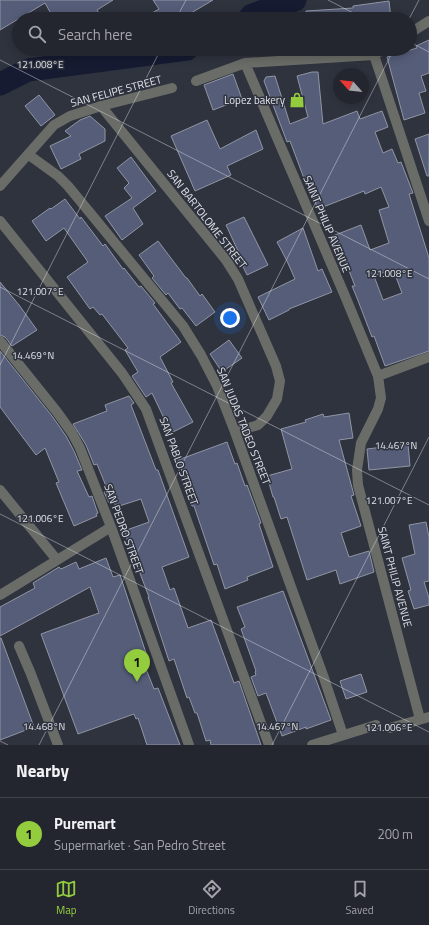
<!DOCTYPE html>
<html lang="en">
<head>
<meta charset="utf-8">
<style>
  body { margin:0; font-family:"Titillium Web",sans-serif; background:#2f323a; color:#f1f3f6 }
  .compass { position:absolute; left:333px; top:68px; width:36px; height:36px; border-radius:50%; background:#23262e; box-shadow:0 2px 10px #0003; rotate:297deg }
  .you { position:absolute; left:230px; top:318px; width:14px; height:14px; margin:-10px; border:3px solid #fff; border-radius:50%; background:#1a73e8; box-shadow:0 0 0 6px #1a73e833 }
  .badge { display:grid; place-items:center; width:26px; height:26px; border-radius:50%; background:#93cc3d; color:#111; font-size:13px; font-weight:700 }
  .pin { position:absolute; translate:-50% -33px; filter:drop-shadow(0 1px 2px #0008) }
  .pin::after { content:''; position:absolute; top:21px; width:14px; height:12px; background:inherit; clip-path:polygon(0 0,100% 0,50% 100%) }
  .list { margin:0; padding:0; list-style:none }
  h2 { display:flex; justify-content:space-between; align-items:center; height:52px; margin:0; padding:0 16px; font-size:17px }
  h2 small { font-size:13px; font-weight:400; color:#a3a5aa }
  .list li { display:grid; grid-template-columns:26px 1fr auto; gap:12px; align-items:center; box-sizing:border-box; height:72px; padding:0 16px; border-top:1px solid #40434a }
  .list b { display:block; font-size:15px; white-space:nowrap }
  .list p { margin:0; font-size:13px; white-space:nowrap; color:#a3a5aa }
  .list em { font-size:13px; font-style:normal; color:#a3a5aa }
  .icon { flex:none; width:22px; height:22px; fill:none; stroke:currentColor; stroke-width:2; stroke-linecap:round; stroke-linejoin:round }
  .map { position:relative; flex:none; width:429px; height:745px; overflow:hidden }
  .search { position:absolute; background:#23262e; box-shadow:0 2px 10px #0003; left:12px; right:12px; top:12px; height:44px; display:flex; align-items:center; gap:10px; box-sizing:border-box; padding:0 14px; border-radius:22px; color:#a3a5aa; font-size:15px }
  .sheet { height:124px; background:#23262e }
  nav { display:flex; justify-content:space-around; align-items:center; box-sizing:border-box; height:56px; border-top:1px solid #40434a; background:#23262e; font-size:11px; color:#a3a5aa }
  nav a { display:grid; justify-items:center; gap:2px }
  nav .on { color:#93cc3d }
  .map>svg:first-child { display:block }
</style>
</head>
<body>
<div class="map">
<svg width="429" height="745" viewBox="0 0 429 745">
  <rect width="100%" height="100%" fill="#2f333e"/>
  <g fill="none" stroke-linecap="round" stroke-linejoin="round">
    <path stroke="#161b32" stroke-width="23" d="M249 19 252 15 295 0
      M0 84 28 70 187 49"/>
  </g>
  <path fill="#555d79" stroke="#9195a4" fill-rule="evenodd" d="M0 0H113L97 10 103 19H54L45 3 0 30Z
    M153 0H213L181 19H142L159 9Z
    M389 1 391 19H306V11L353 8V6Z
    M429 40V73L421 76 426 91 419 93 425 113 404 120 387 57 417 48 416 46Z
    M312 72H318L323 124 357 111 360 119 382 111 388 127 375 132 383 153 392 149 398 163 401 162 413 193 409 194 429 258V351L385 366 374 336 372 337 357 298 352 286H355L344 258 338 260 330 237 361 225 370 250 389 243 379 210 389 207 381 187 365 194 364 191 318 209 306 180 305 181 290 141 287 142 264 81 266 77 275 76 290 124 308 117 297 76ZM393 269 402 293 383 300 374 276Z
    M233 74 242 99 213 110 204 85Z
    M39 95 55 115 41 126 25 106Z
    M90 116 105 129V141L79 154 81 159 61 169 50 146 71 136 65 131 80 120Z
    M207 120 220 149 256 130 263 149 227 166 231 175 195 191 171 136Z
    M429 134V176H427L415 139Z
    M131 157 156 191 133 208 143 224 122 240 105 216 132 198 124 188 129 183 117 168Z
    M65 199 80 219 81 217 103 246 105 244 123 269 124 268 139 287 141 286 155 303 153 304 181 342 160 357 173 382 171 383 193 422 171 433 152 393 146 397 132 376 138 372 125 350 128 348 102 314 100 315 93 307 90 309 67 277 88 262 64 228 46 241 32 221 50 208 51 209Z
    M244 217 268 265 247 275 236 252 238 251 226 225Z
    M303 228 318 271 322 269 332 292 289 309V310L269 320 258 297 295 279 287 261 277 242Z
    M158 241 186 278H187L200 296 202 294 215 312 196 326 182 308 180 309 168 293 166 295 152 278 154 276 139 255Z
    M0 282 19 305 37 330 12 346 5 337 0 335Z
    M229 340 242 358 222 372 210 354Z
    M0 351 52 416 66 436 74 451 82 470 77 471 89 497 92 496 96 508 98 513 96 514 97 516 74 526 56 483 59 482 45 448 36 455 0 407Z
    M129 396 134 403 131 405 156 470H158L189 557 162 567 170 590 174 588 188 628 211 620 234 683 239 681 261 745H211L210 740 206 741 197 713H195L189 697 187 698 174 659 169 661 148 597H149L124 531 149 522 141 499 116 507 114 502 109 503 104 492 108 491 97 464 94 465 86 445 73 424 107 411 105 405Z
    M349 413 353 438 339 440 354 495 351 496 361 526 341 533 349 557 369 551 374 572 340 584 336 570 307 580 287 517 281 519 274 497H273L267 476 292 469 281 429 306 422 305 420 323 414 324 417Z
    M227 442 235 464 237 463 245 486 247 485 261 523 259 524 273 567 247 577 248 580 225 589 217 564 214 565 194 506H192L185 486 187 485 178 460Z
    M408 444 410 466 369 470 367 449Z
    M426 522 429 537V581L424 582 429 598V605L414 609 408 591 411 590 402 558 415 554 409 525Z
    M106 558 113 577 120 575 149 662 144 664 154 689 158 688 180 745H147L138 718 136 719 134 714 78 734 41 634 99 613 90 587 0 636V607L35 588 33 583 59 567 61 569 76 562 79 569Z
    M283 591 331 720 306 729V727L282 736 266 693 258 696 251 677 256 675 255 672 256 671 241 629 245 627 237 607Z
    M0 638H1L34 727 0 740Z
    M361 674 367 692 346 699 340 681Z"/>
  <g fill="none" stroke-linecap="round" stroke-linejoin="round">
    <path stroke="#6a6d67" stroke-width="10" d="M410 33 429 21
      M374 55 429 221
      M245 63 345 296 378 376 381 398 378 409 361 443 357 470 358 485 420 719
      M196 81 245 63 374 55 384 49
      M101 106 226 260 238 279 276 366 280 381 277 399 267 416 258 425 235 432
      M29 155 58 176 68 186 183 326 201 355 217 386 235 432 324 678 343 735
      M0 186 54 125 70 116 101 106 172 88
      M0 221 122 373 146 409 269 745
      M0 341 57 412 72 433 80 448 111 527 189 745
      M378 376 429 357
      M0 490 57 560
      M0 595 111 527
      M19 646 31 674 58 745
      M390 728 429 717
      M312 745 376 725"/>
  </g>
  <path fill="none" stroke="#e0e3ea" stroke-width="1" stroke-opacity="0.45" d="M328 0 365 19M176 19 186 0M409 19 419 0M410 42 429 52M0 60 429 279M0 287 429 505M0 365 161 49M0 514 429 732M0 741 8 745M39 745 394 49M272 745 429 437"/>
  <defs>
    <g id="shop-bare" transform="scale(1.2)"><path d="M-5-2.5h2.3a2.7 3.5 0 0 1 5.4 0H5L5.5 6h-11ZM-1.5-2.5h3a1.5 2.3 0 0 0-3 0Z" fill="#93cc3d" stroke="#2f333e" stroke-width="2.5" paint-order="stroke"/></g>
  </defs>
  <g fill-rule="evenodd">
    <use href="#shop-bare" x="297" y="100"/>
  </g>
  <g text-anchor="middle" stroke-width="3" stroke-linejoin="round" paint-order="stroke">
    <g font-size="11" fill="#e0e3ea" stroke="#2f333e">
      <text transform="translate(116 91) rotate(-15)" y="4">SAN FELIPE STREET</text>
      <text transform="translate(207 219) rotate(52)" y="4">SAN BARTOLOME STREET</text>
      <text transform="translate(327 224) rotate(67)" y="4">SAINT PHILIP AVENUE</text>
      <text transform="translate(244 426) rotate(68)" y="4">SAN JUDAS TADEO STREET</text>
      <text transform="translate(179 461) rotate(70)" y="4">SAN PABLO STREET</text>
      <text transform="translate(124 529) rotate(70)" y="4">SAN PEDRO STREET</text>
      <text transform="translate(395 577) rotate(75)" y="4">SAINT PHILIP AVENUE</text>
    </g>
    <g font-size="11" fill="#e0e3ea" stroke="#2f333e" text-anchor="end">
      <text x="285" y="104">Lopez bakery</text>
    </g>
  </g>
  <g font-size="10" text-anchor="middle" fill="#e0e3ea" stroke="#2f333e" stroke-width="3" stroke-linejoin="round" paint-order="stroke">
    <text x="40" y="68">121.008°E</text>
    <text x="389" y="277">121.008°E</text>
    <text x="40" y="295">121.007°E</text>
    <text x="33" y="359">14.469°N</text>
    <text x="396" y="449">14.467°N</text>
    <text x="389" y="504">121.007°E</text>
    <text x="40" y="522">121.006°E</text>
    <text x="44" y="730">14.468°N</text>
    <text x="277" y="730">14.467°N</text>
    <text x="389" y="731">121.006°E</text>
  </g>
</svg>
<svg class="compass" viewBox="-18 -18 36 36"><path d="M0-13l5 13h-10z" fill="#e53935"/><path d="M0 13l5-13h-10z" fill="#a3a5aa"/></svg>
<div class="you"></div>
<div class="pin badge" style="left:137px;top:682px">1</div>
<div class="search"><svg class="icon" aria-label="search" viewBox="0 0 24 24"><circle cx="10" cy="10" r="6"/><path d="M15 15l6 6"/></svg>Search here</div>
</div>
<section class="sheet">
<h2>Nearby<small></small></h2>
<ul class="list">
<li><span class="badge">1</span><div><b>Puremart</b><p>Supermarket · San Pedro Street</p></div><em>200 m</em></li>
</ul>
</section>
<nav>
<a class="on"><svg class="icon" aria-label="map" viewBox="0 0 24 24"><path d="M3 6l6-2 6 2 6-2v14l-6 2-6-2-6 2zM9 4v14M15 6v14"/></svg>Map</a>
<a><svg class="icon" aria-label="directions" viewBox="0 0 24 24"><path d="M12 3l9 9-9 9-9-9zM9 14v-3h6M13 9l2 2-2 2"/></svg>Directions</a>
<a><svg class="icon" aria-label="saved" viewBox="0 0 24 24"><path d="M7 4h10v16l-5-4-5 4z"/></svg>Saved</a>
</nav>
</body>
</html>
